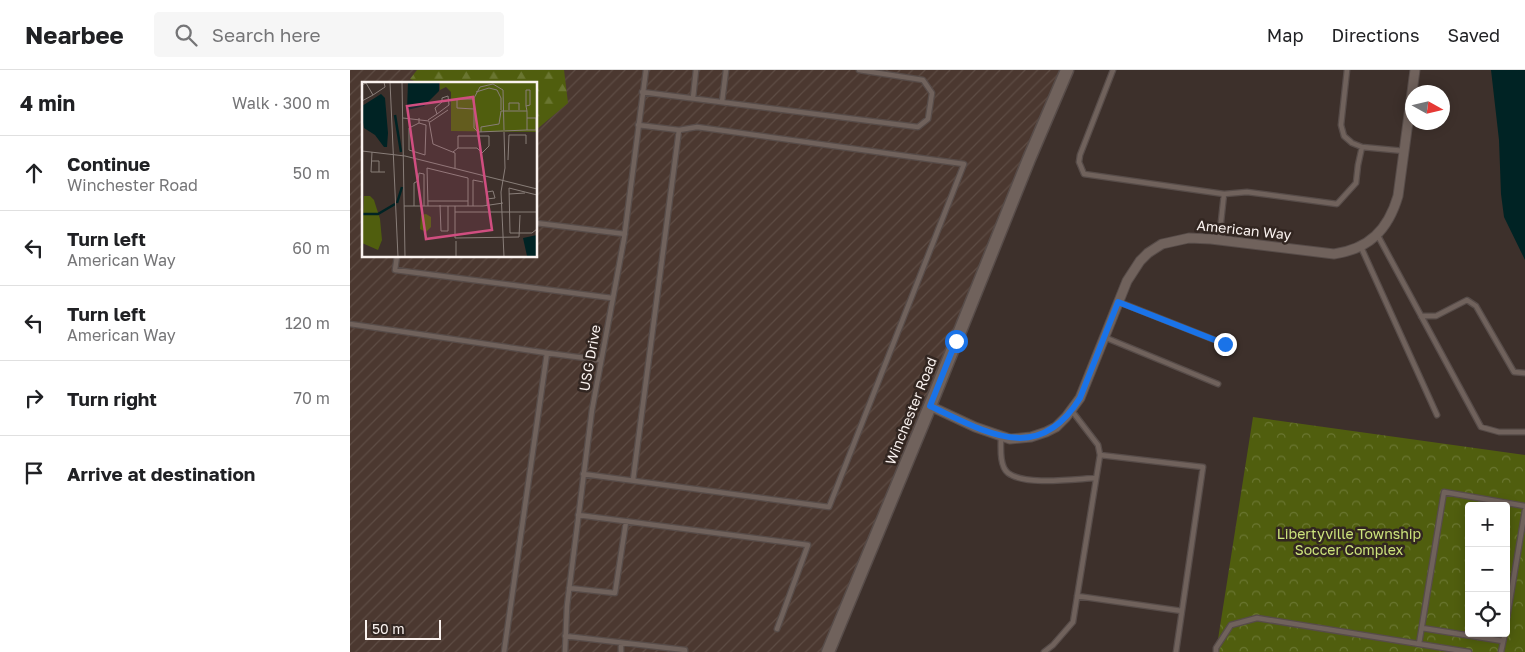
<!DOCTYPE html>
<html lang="en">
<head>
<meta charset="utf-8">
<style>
  body { margin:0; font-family:"Golos Text",sans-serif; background:#f6f6f6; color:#202124 }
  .controls { position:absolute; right:15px; bottom:15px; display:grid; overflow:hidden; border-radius:5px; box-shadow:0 2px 12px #0003 }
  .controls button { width:45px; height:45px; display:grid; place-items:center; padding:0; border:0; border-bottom:1px solid #e0e0e0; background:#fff; color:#202124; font:25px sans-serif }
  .compass { position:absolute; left:1055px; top:15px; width:45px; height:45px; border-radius:50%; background:#fff; box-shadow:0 2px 12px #0003; rotate:98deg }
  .scale { position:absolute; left:15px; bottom:12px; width:76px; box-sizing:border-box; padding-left:5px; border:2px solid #faf2ef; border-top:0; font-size:14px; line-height:18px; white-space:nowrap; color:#faf2ef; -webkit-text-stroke:4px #322621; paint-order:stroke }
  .stop { position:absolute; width:15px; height:15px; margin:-11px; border:4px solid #1a73e8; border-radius:50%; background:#fff }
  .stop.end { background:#1a73e8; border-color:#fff; box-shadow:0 1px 5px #0008 }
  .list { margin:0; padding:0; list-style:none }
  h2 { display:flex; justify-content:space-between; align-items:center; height:65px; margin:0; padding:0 20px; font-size:21px }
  h2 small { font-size:16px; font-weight:400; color:#757577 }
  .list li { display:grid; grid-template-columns:32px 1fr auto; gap:15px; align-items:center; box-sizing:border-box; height:75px; padding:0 20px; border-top:1px solid #e0e0e0 }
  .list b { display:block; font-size:19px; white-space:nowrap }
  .list p { margin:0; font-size:16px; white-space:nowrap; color:#757577 }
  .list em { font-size:16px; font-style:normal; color:#757577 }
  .icon { flex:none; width:28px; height:28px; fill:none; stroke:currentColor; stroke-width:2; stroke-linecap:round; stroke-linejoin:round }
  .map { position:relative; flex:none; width:1175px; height:582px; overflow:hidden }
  header { display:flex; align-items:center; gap:30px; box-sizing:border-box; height:70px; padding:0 25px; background:#fff; border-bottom:1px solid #e0e0e0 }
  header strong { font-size:24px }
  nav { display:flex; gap:28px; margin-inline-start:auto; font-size:18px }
  .search { width:350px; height:45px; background:#f6f6f6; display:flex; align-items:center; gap:12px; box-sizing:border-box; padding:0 18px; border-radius:5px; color:#757577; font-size:19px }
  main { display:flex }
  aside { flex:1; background:#fff }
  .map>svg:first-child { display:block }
</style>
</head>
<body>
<header>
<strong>Nearbee</strong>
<div class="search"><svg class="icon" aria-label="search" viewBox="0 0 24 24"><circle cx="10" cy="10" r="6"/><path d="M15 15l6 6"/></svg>Search here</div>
<nav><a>Map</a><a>Directions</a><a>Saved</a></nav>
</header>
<main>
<aside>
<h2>4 min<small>Walk · 300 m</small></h2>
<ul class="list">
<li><svg class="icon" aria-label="ahead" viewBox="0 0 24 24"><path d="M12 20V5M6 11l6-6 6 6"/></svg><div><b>Continue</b><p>Winchester Road</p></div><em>50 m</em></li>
<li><svg class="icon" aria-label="left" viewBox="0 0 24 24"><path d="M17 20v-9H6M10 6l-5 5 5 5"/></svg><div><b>Turn left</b><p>American Way</p></div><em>60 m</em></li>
<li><svg class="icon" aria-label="left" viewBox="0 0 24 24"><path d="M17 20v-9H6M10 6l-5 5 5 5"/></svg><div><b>Turn left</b><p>American Way</p></div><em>120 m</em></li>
<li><svg class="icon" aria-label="right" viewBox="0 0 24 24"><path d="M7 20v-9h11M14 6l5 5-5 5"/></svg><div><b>Turn right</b></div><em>70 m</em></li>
<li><svg class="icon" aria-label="arrive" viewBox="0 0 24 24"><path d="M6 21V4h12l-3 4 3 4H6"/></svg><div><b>Arrive at destination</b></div></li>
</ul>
</aside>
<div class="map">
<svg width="1175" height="582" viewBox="0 0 1175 582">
  <defs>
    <pattern id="industrial-furrows" width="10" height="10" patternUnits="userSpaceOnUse" patternTransform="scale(1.25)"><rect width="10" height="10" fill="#4b3830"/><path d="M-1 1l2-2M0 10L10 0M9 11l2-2" fill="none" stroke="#5d4c44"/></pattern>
    <pattern id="forest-firs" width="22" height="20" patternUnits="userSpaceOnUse" patternTransform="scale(1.25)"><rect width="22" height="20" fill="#505e0e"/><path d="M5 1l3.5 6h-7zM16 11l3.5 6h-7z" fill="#6a7631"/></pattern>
    <pattern id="park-crowns" width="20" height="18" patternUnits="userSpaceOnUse" patternTransform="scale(1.25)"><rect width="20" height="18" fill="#505e0e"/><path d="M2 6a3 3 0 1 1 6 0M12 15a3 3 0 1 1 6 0" fill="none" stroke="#6a7631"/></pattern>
  </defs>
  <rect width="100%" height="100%" fill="#3d302b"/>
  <path fill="url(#industrial-furrows)" fill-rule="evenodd" d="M0 0H717L478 582H0ZM14 14H186V186H14Z"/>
  <path fill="url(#forest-firs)" d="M67 0H214L218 33 186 60V14H72L60 9Z"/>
  <path fill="url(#park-crowns)" fill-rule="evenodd" d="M903 347 1175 385V582H866ZM1119 436H1156V563H1119Z"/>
  <path fill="#002324" d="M1141 0H1175V190L1154 147 1151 124 1149 70Z"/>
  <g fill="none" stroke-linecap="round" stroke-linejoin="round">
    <g stroke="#574c49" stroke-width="7">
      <path id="lane" d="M763 0 730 85 729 92 734 104 874 124 897 122 987 134 1006 113 1008 95 1012 77
        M997 0 991 55 994 66 1002 73 1012 77 1054 81
        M292 22 568 57 578 49 582 23 573 10 509 0
        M343 28 346 0
        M372 32 376 0
        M186 153 275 164
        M1027 164 1131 357 1149 362H1175
        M869 170 874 124
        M1011 177 1087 345
        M47 186 45 200 262 228
        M769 232 875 274
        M1071 246H1086L1117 230 1126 236 1164 302 1175 303
        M0 254 197 283
        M754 267 868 314
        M651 366C651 376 649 396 658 403 675 416 725 409 746 408
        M750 385 853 397 826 582
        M233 404 479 437 614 94 347 57 329 60 288 55
        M283 410 329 60
        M228 445 458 475 427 559
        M219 518 265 523 276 452
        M727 526 832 541
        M1156 554 1175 440
        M1072 558 1153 571
        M215 566 335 580V582
        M271 573V582
        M1069 574 1094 422 1175 436
        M154 582 197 283 250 290
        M215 582 217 536 242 340 274 169 296 0
        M694 582 703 575 723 552 750 385 748 375 722 341
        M866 582V578L881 555 907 548 1119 582
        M1151 582 1155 563"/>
    </g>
    <g stroke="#574c49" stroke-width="11">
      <path id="street" d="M580 336 625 357 660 369 681 367 696 362 706 357 716 347 730 328 777 211 790 191 798 183 812 174 839 168 861 169 984 184C1019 179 1038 160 1048 126L1065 0"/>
    </g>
    <g stroke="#574c49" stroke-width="15">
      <path id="secondary" d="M478 582 580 336 679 89 717 0"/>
    </g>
    <use href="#lane" stroke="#70625c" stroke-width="4.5"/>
    <use href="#street" stroke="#70625c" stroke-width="9"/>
    <use href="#secondary" stroke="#70625c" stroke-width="12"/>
  </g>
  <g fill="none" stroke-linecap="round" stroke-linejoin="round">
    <path stroke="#1a73e8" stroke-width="6" d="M606 271 580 336C636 362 688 396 730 328L768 232 875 274"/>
  </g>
  <g text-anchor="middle" stroke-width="5" stroke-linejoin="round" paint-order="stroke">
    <g font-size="14" fill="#faf2ef" stroke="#322621">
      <text transform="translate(894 160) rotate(6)" y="5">American Way</text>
      <text transform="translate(240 288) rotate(-80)" y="5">USG Drive</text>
      <text transform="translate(561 341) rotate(-68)" y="5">Winchester Road</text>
    </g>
    <g font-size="14" fill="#cde47c" stroke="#322621">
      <text x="999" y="469">Libertyville Township<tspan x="999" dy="16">Soccer Complex</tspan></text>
    </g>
  </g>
  <g transform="translate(12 12)">
    <rect width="175" height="175" fill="#3d302b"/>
    <path d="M64 132 69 135V145L64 150 58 147 59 133Z" fill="#505e0e"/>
    <path d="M2 114H8L12 118 18 137 20 158 16 168 0 161Z" fill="#505e0e"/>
    <path d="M78 0H175V50L89 49V10L84 5 78 8Z" fill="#505e0e"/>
    <path d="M46 0H77V9L62 24 45 28ZM19 12 23 16 26 51 25 65H22L13 53 2 46 0 35V24ZM175 153V175L165 174 161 156Z" fill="#002324"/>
    <path fill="none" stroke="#002324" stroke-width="2.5" d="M33 33 39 70M35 121 40 105M0 132H16L33 122"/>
    <path fill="none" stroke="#897e79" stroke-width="1" d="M28 0 36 175M40 0 43 175M0 3 4 1 11 13 0 19M114 10 127 6 135 8 139 16V28M11 13 23 5 22 0M112 27 95 26V17H112M147 28V21H157V28M41 36 67 39 71 62 93 71V86M57 36V41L64 43 63 73 47 68V46L57 41M165 36H174V48H165M66 38 75 32 87 23 86 14 80 16V20L73 26 75 32M68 40 86 28M142 48 141 8 131 2 118 5 112 16V46L116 50 165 48V29L164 24V8H168V23L164 24M119 50V45L137 42 139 29H165M142 50 143 86 139 110 142 175M0 69 43 74 175 107M10 70 9 90H23M91 70 96 66H115L120 71 127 64V54H96V66M146 78 147 53H164V62M10 79H17V90M147 112 163 111M175 113 147 106 148 151H170L175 147M125 117 133 116 131 109 125 110V124M66 119H106M78 123 79 149H86V124M42 124H121L141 121M52 124V101L56 99 57 91 62 92V124M66 124 65 86 106 96V124M93 124V130H175M111 124V98L121 100M93 130V156L157 155 158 133M94 159V175"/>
    <path fill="#d04e80" fill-opacity="0.15" stroke="#d04e80" stroke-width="2.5" d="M111 15 130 148 64 157 45 24Z"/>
    <rect width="175" height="175" fill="none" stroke="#faf2ef" stroke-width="2.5"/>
  </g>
</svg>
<div class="controls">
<button>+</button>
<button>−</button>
<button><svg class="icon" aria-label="locate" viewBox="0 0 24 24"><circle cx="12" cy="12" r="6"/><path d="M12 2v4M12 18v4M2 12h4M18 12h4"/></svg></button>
</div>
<svg class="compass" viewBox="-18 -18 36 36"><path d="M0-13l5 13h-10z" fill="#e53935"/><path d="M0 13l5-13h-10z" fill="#757577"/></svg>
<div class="scale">50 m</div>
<div class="stop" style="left:606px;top:271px"></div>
<div class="stop end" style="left:875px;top:274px"></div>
</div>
</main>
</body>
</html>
